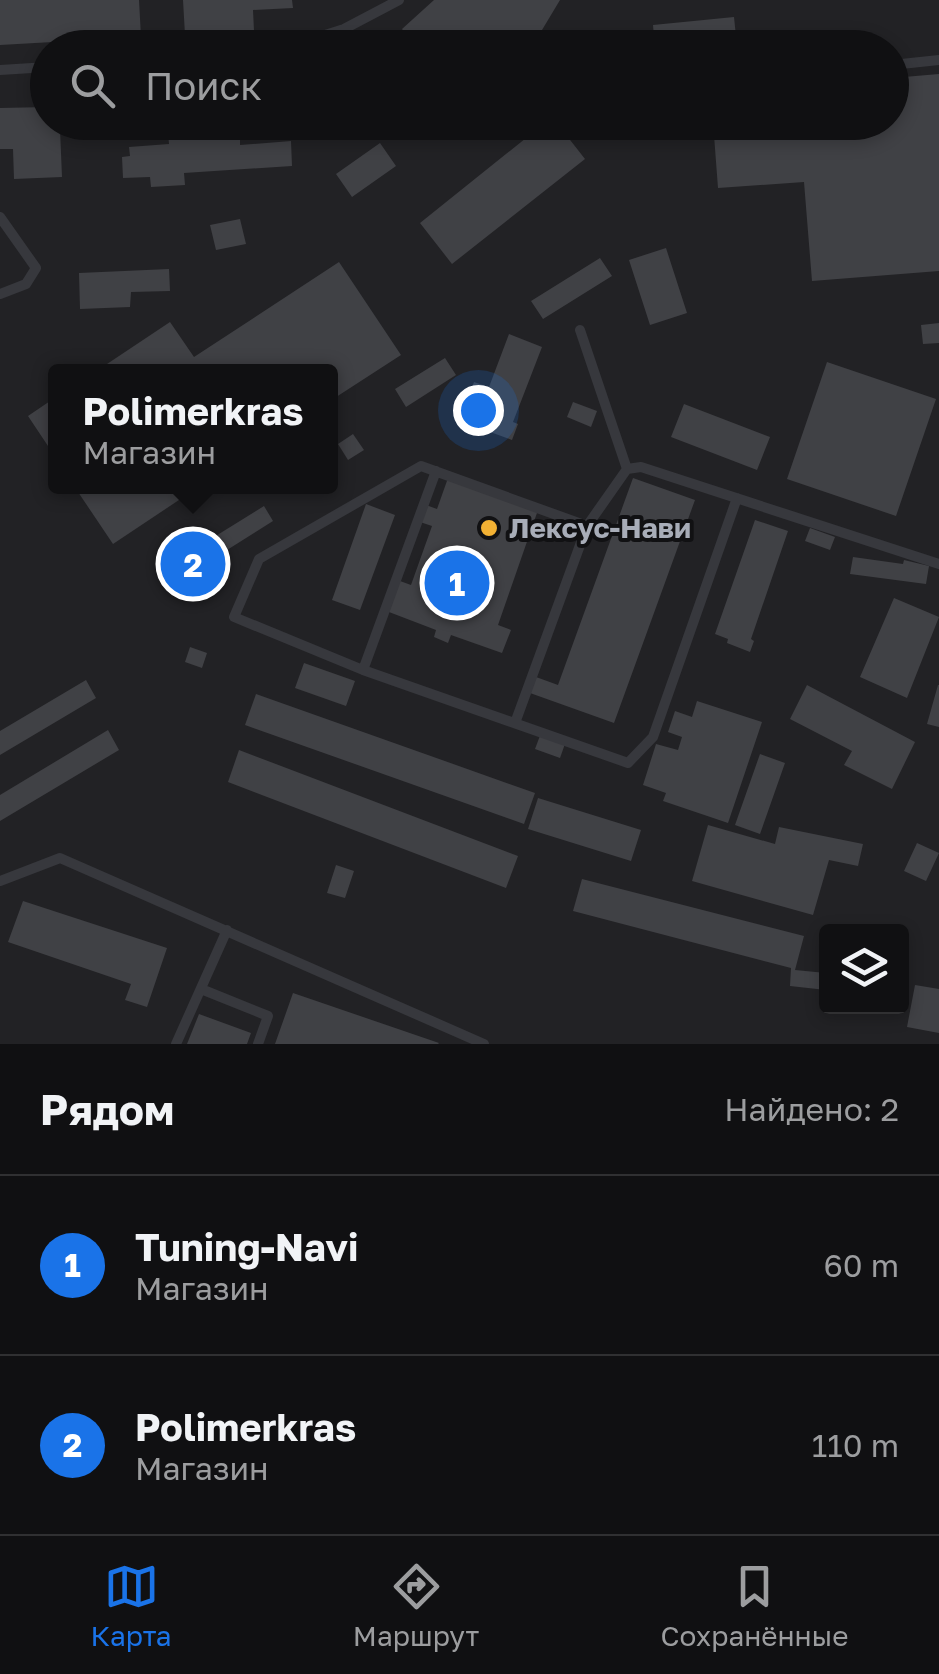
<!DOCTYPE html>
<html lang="ru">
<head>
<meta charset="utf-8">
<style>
  body { margin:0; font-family:"Golos Text",sans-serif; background:#1e1e20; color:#f1f3f6 }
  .controls { position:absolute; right:30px; bottom:30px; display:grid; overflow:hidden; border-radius:10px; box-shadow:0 5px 15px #0003 }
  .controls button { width:90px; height:90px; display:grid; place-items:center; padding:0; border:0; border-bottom:2px solid #303032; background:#101012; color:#f1f3f6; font:50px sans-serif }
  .you { position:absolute; left:478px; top:410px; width:35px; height:35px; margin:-25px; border:8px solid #fff; border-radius:50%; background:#1a73e8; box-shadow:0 0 0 15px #1a73e833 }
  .badge { display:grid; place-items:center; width:65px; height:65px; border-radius:50%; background:#1a73e8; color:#fff; font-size:32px; font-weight:700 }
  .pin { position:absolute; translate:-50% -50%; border:5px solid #fff; box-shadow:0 2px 10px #0006 }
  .popup { position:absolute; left:48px; top:364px; width:290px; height:130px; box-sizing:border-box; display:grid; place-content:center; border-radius:10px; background:#101012; filter:drop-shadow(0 2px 8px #0005); font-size:32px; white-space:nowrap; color:#9c9d9f }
  .popup b { font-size:38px; color:#f1f3f6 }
  .popup::after { content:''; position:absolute; left:50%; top:100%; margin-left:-20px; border:20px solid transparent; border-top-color:#101012 }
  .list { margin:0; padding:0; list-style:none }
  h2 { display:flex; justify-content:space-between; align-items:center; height:130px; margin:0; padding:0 40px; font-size:42px }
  h2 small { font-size:32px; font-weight:400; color:#9c9d9f }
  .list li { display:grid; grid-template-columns:65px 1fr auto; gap:30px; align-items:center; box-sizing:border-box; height:180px; padding:0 40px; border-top:2px solid #303032 }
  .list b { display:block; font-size:38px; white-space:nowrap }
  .list p { margin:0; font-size:32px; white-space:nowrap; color:#9c9d9f }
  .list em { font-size:32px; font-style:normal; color:#9c9d9f }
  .icon { flex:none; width:55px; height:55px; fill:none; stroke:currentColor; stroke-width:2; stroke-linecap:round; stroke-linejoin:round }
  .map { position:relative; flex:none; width:939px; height:1044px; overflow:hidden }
  .search { position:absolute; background:#101012; box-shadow:0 5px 15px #0003; left:30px; right:30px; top:30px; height:110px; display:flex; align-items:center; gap:25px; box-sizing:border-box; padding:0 35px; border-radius:55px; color:#9c9d9f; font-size:38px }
  .sheet { height:490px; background:#101012 }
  nav { display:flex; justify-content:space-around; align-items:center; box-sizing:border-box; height:140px; border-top:2px solid #303032; background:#101012; font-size:28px; color:#9c9d9f }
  nav a { display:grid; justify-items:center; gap:5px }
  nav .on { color:#1a73e8 }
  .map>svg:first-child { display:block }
</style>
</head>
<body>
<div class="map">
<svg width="939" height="1044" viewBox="0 0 939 1044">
  <rect width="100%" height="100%" fill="#161618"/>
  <path fill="#222225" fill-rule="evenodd" d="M0 0H939V1044H0ZM48 48H892V122H48ZM56 372H330V486H56ZM826 932H902V1006H826Z"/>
  <path fill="#404145" d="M0 0H139L141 37 0 45Z
    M183 0H292L293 8 253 10 254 31 185 35Z
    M434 0H560L542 30 525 48H416L402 29Z
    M734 17 737 46 655 48 653 25Z
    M939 74V271L812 281 804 182 718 188 713 122H892V78Z
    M48 107V122H101L102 127 60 129 62 177 14 179 13 149H0V108Z
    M167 122H215L216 140 240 138V145L291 141 292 166 184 173 185 185 151 187 150 177 123 178 122 157 130 156 129 147 169 144Z
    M546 122H556L585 159 452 264 420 223Z
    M380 143 396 166 352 197 336 174Z
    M240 219 246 244 216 250 210 225Z
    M666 248 687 313 650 325 629 260Z
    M600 258 612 276 543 319 531 301Z
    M339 262 401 355 330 401V372H95L170 322 194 357Z
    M169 269 170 291 131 292 130 307 80 309 79 273Z
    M939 323V343L923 344 921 325Z
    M509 334 542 347 513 422 518 424 512 440 471 425 477 408 466 404 474 382 489 387Z
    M445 358 456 375 406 407 395 389Z
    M827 362 936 399 896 516 787 479Z
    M56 397V458L28 416Z
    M573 402 597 411 591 427 567 417Z
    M684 404 770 437 757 470 671 437Z
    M353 434 364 450 348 460 338 444Z
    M448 478 538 510 498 625 511 630 502 653 451 635 448 643 434 637 436 630 389 612 400 581 411 585 432 526 420 522 426 505 437 509Z
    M633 478 695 500 614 723 530 693 536 677 558 685Z
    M74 486H200L113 544Z
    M366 504 395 515 360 610 332 600Z
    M264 506 273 521 181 579 175 570 181 567 177 560Z
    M755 520 788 531 751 639 754 641 750 652 727 643 728 639 715 634Z
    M810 528 835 537 830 550 805 541Z
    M853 557 903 564 904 560 929 566 926 584 850 574Z
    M894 598 939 617 907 698 860 677Z
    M190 647 207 653 202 668 185 662Z
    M304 663 355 681 346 706 295 688Z
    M86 680 96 698 0 755V731Z
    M807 685 915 742 892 789 844 765 852 751 790 719Z
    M938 685H939V727L927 724Z
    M256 694 535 793 524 824 245 725Z
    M697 701 762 722 728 823 663 801 666 793 643 785 656 744 678 750 682 737 668 732 675 711 692 717Z
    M108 730 119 750 0 821V795Z
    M541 733 566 741 560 758 535 749Z
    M239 750 518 856 506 888 228 782Z
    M760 754 785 763 760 834 735 825Z
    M538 798 641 830 631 861 528 829Z
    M708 825 775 844 779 827 863 844 858 866 829 860 813 915 692 881Z
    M917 843 939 853 926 881 904 871Z
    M336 865 354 871 345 898 327 893Z
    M582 879 804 936 795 970 826 973V990L790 986 791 968 573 911Z
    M23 901 167 948 147 1007 125 1000 131 984 8 942Z
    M915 985 939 989V1033L907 1027Z
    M293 993 439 1043 438 1044H275Z
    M199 1014 251 1033 247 1044H187Z"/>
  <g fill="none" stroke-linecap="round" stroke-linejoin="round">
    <path stroke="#37383d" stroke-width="10" d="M284 48 344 29 399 0
      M892 65 939 60
      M0 70 48 67
      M0 217 36 268 26 284 0 294
      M580 330 627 469
      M587 526 421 466 259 559 234 617 363 670 628 763 653 737 737 498
      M363 670 436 471
      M515 723 587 526 627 469 641 467 939 564
      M0 881 60 858 484 1044
      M201 989 268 1016 258 1044
      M176 1044 227 930"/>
  </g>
  <circle fill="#f2b134" stroke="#111113" stroke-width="4" cx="489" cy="528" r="10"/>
  <g text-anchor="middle" stroke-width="8" stroke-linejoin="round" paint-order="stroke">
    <g font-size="28" font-weight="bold" fill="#a8adb8" stroke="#111113" text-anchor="start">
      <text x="509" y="538">Лексус-Нави</text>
    </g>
  </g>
</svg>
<div class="controls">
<button><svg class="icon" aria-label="layers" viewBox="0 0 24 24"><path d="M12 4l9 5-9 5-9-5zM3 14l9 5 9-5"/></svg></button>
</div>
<div class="you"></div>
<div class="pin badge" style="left:457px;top:583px">1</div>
<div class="pin badge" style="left:193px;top:564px">2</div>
<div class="popup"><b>Polimerkras</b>Магазин</div>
<div class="search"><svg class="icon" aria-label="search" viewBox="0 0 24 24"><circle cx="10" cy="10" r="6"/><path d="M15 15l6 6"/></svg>Поиск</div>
</div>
<section class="sheet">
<h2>Рядом<small>Найдено: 2</small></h2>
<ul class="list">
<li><span class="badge">1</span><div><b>Tuning-Navi</b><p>Магазин</p></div><em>60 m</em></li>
<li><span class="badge">2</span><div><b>Polimerkras</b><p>Магазин</p></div><em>110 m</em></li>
</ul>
</section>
<nav>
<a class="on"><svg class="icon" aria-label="map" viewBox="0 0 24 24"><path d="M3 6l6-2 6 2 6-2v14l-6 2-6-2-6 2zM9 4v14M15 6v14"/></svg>Карта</a>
<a><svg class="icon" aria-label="directions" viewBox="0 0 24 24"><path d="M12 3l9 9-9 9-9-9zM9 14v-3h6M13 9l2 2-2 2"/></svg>Маршрут</a>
<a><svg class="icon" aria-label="saved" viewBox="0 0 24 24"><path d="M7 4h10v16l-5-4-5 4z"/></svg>Сохранённые</a>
</nav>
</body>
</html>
